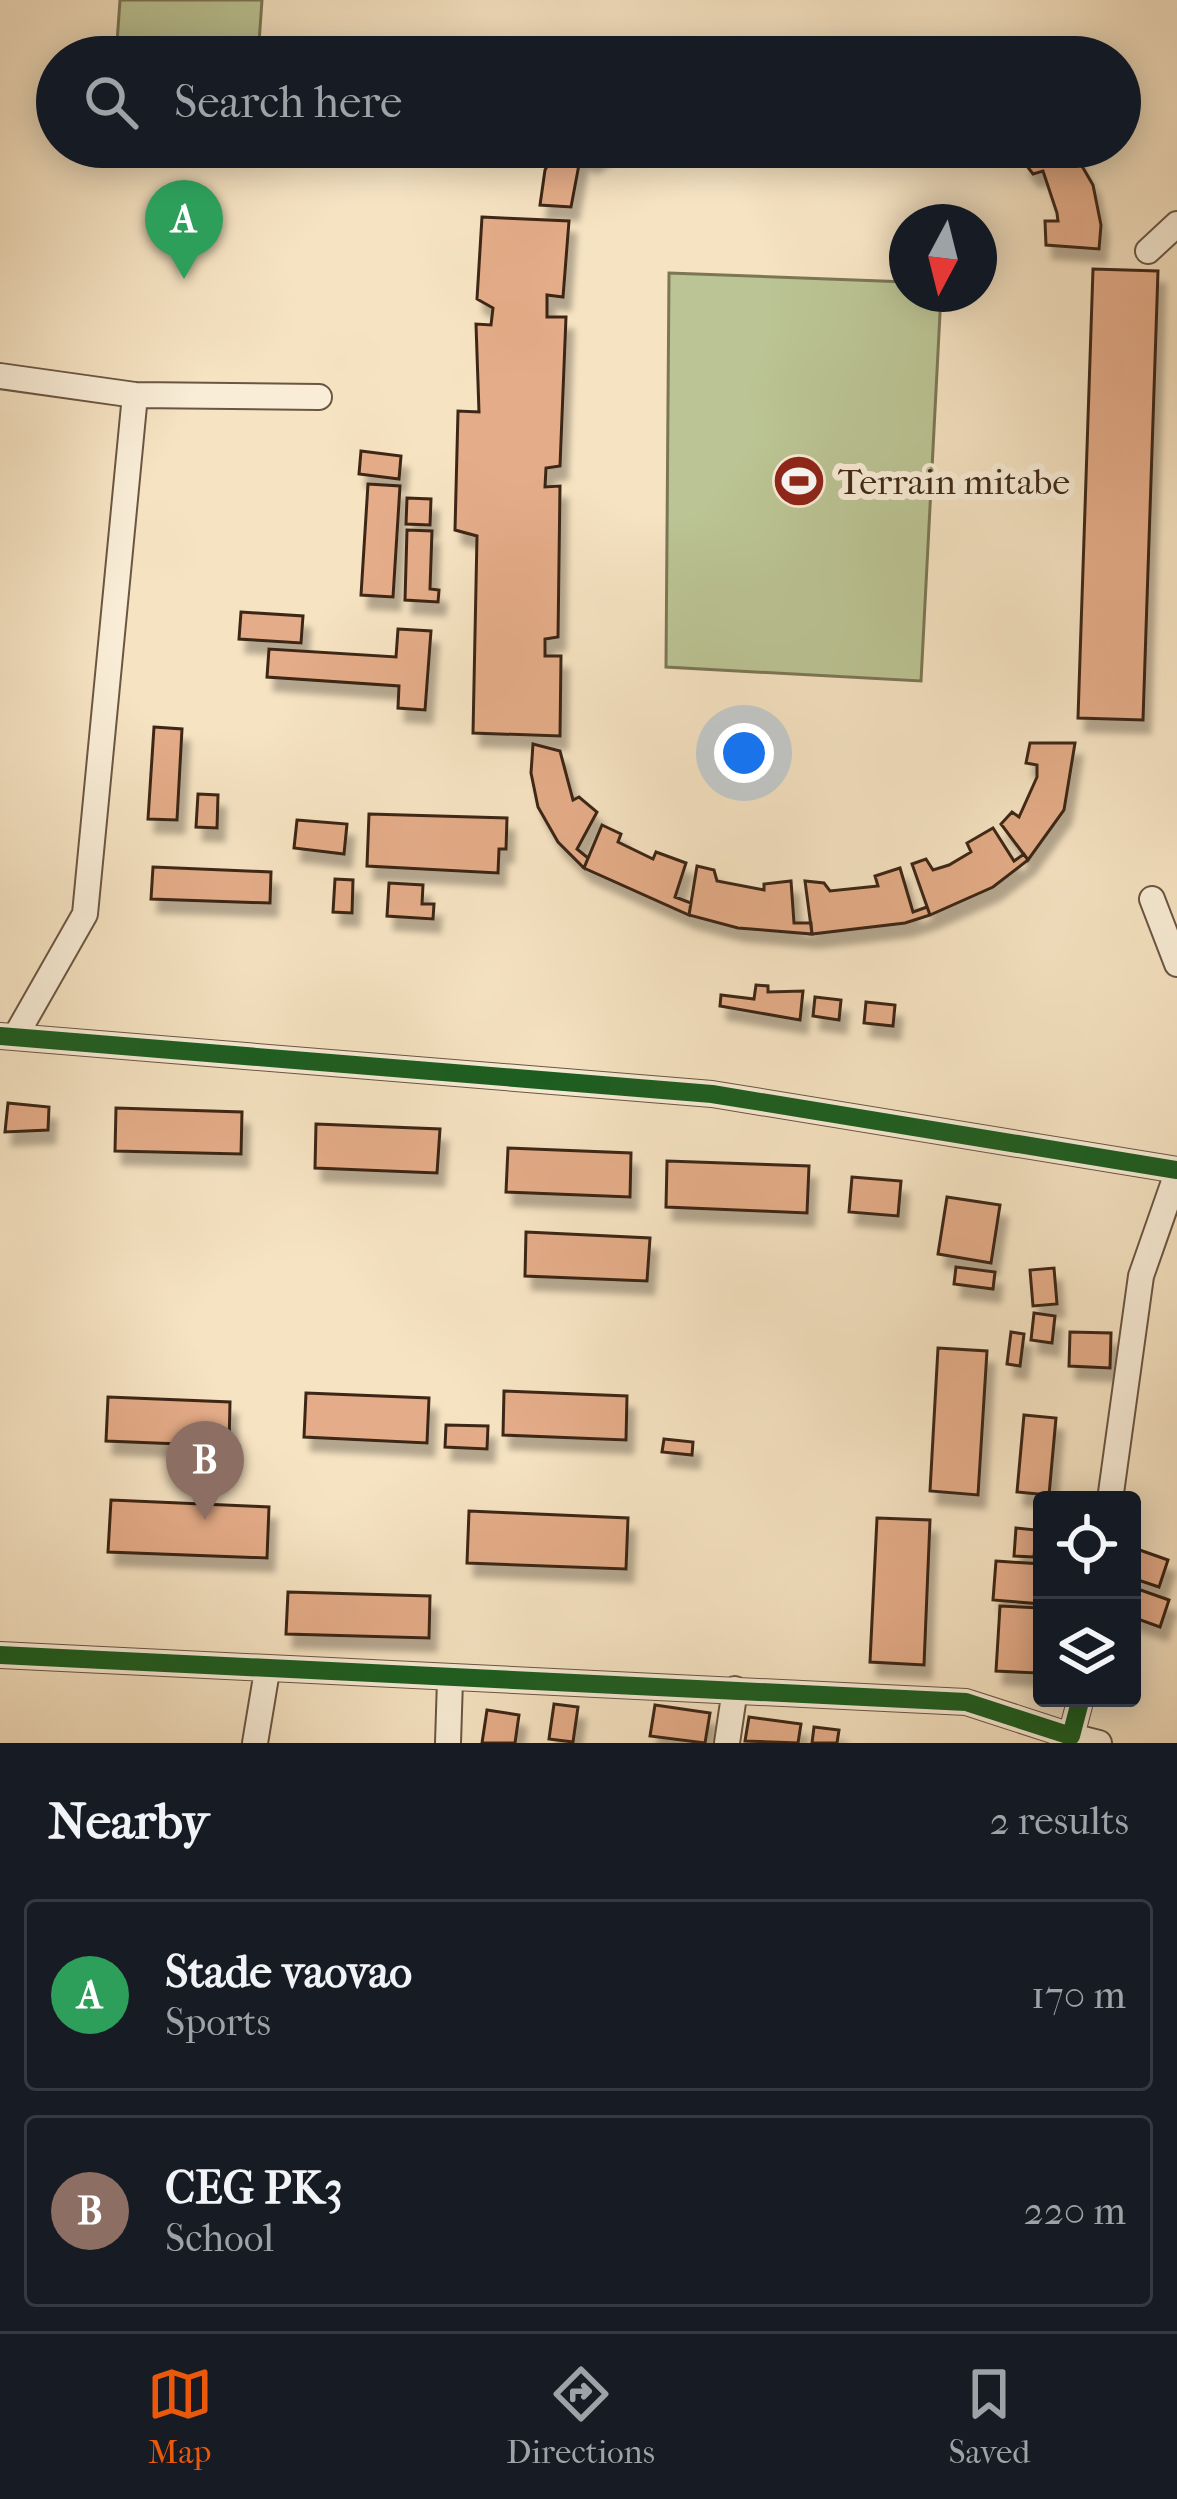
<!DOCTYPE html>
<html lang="en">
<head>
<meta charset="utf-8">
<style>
  body { margin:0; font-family:"IM FELL French Canon",serif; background:#20242c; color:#f1f3f6 }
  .controls { position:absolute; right:36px; bottom:36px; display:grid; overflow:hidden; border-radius:12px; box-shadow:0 6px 30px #0003 }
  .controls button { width:108px; height:108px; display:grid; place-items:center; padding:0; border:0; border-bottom:3px solid #363941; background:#171b24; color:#f1f3f6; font:60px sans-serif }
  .compass { position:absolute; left:889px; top:204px; width:108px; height:108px; border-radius:50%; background:#171b24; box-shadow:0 6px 30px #0003; rotate:187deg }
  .you { position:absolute; left:744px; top:753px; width:42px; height:42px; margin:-30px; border:9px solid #fff; border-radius:50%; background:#1a73e8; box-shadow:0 0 0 18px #1a73e833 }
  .badge { display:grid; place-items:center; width:78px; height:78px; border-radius:50%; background:#ea580c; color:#fff; font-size:39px; font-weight:700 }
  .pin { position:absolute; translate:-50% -99px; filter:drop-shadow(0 3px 6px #0008) }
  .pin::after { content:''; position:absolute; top:63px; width:42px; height:36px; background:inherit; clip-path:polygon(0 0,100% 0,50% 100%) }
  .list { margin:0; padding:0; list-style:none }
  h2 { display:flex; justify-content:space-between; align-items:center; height:156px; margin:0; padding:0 48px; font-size:51px }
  h2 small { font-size:39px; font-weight:400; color:#9ea1a6 }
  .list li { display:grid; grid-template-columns:78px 1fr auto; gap:36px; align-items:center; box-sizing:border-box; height:192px; margin:0 24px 24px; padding:0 24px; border:3px solid #363941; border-radius:12px }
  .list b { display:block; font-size:45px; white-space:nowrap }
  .list p { margin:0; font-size:39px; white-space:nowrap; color:#9ea1a6 }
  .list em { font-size:39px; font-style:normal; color:#9ea1a6 }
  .icon { flex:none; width:66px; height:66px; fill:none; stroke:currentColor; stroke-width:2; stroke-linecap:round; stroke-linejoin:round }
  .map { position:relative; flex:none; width:1177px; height:1743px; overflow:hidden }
  .search { position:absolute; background:#171b24; box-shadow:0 6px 30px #0003; left:36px; right:36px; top:36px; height:132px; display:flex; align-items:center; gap:30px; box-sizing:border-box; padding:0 42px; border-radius:66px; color:#9ea1a6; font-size:45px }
  .sheet { height:588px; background:#171b24 }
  nav { display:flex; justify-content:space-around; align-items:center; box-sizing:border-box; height:168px; border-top:3px solid #363941; background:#171b24; font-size:33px; color:#9ea1a6 }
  nav a { display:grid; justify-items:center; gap:6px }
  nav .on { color:#ea580c }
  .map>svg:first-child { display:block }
</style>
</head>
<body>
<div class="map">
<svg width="1177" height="1743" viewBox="0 0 1177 1743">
  <defs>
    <filter id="shadow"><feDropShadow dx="7" dy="13" stdDeviation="3" flood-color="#0004"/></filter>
  </defs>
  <rect width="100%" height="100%" fill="#f6e3c2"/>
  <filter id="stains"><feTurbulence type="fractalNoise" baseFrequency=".00167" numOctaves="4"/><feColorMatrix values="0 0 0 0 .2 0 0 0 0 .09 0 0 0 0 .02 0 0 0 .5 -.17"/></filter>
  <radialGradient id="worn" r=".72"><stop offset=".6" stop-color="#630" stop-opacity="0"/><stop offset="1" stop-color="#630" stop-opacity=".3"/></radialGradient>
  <path fill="#bbc494" stroke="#7c7655" stroke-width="3" d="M120 0H262L258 57H116Z
    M669 273 907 282V294H941L921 681 666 667Z"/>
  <path fill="#e4ac88" stroke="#3d2716" stroke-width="3" filter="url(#shadow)" d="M794 43 852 47 906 57H695Z
    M558 147 607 148 590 160 581 154 571 207 540 205 545 170Z
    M1045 147H1071L1093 185 1101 225 1099 249 1046 245 1045 221H1058L1057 213 1043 171 1033 174 1023 161Z
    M482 217 569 221 563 297 547 295V317H566L560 466 546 468 545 487 560 486 558 637 545 639V656H561L560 736 473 733 477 536 455 530 458 411 479 412 476 324 491 325 493 308 477 299Z
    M1093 269 1158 271 1143 720 1078 718Z
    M361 451 401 456 399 479 359 474Z
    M368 484 400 486 393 597 361 595Z
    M407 498 431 499 430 525 406 524Z
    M407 530 432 531 430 589 439 590 438 602 405 600Z
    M241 612 303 616 301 643 239 639Z
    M398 629 431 631 425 710 398 708 399 686 267 677 269 649 396 657Z
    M154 727 182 729 177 820 148 819Z
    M1030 743H1075L1064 810 1028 860 1001 824 1012 812 1019 817 1037 777V765L1026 763Z
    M533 744 560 751 573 800 579 797 597 812 577 849 588 858 584 868 558 842 538 807 531 773Z
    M198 794 218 795 217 828 196 827Z
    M369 814 507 818 506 849H499L498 873 367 866Z
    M297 820 347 824 344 854 294 848Z
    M602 825 621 834 618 842 653 859 656 852 686 863 675 897 691 903 689 915 584 868Z
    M993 828 1014 861 1024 854 1028 860 993 887 930 915 912 864 926 859 933 870 949 865 971 852 967 843Z
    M697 866 714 870 717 881 764 890V884L791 881 794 923H811L812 934 738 928 689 915Z
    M153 867 271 872 270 903 151 899Z
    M900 868 913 912 927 907 930 915 905 923 812 934 805 881 824 883 830 891 878 886 875 876Z
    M335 879 353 880 352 913 333 912Z
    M389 883 423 885 422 904H434L433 919 387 916Z
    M756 985 768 986V992L803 991 800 1020 720 1006 721 995 754 999Z
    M815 997 841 1000 839 1020 813 1016Z
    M866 1002 895 1005 893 1026 864 1023Z
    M8 1103 49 1107 48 1130 5 1132Z
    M116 1108 242 1112 241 1154 115 1151Z
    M316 1124 440 1129 437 1173 315 1168Z
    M508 1148 631 1153 630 1197 506 1192Z
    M667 1161 809 1166 807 1213 666 1207Z
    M852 1177 901 1181 898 1216 849 1212Z
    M947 1197 1000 1205 991 1263 938 1254Z
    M526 1232 650 1238 647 1281 525 1276Z
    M956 1267 995 1272 993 1289 954 1284Z
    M1054 1268 1057 1304 1033 1306 1030 1270Z
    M1034 1313 1055 1316 1052 1343 1031 1340Z
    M1011 1332 1024 1334 1020 1366 1007 1364Z
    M1070 1332 1111 1333 1110 1368 1069 1366Z
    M938 1348 987 1351 978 1495 930 1491Z
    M504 1391 627 1396 626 1440 503 1435Z
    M306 1393 429 1398 427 1443 304 1437Z
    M108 1397 230 1402 229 1446 106 1441Z
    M1024 1415 1056 1418 1049 1495 1017 1492Z
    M446 1425 488 1426 487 1449 445 1447Z
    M664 1439 693 1442 692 1455 662 1452Z
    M111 1500 269 1507 267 1558 108 1552Z
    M469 1511 628 1518 626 1569 467 1563Z
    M877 1518 930 1520 924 1665 870 1662Z
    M1016 1528 1036 1530 1034 1557 1014 1556Z
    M1134 1548 1168 1560 1159 1587 1132 1578Z
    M996 1561 1042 1564V1604L993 1600Z
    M1132 1587 1169 1600 1160 1627 1132 1617Z
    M288 1592 430 1596 429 1638 286 1634Z
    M1000 1606 1040 1608 1037 1673 996 1671Z
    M554 1704 578 1707 573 1742 549 1739Z
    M655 1705 710 1713 705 1743 650 1736Z
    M487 1710 519 1715 515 1743H482Z
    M749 1717 801 1724 798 1743 745 1741Z
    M814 1727 839 1730 837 1743H812Z"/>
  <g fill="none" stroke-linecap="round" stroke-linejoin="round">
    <g stroke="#6b5641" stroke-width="28">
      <path id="minor" d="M1148 251 1177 224
        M0 376 135 395 319 397
        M1152 899 1177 964
        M0 1036 712 1094 1177 1170
        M15 1037 85 914 135 395
        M1110 1500 1141 1276 1177 1173
        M0 1655 966 1702 1071 1736 1081 1698
        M1071 1736 1099 1743
        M255 1743 267 1671
        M448 1743 450 1680
        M727 1743 735 1689"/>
    </g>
    <use href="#minor" stroke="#f9edd7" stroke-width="24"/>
    <g stroke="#f9edd7" stroke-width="26">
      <path id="cycleway" d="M0 1036 712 1094 1177 1170
        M0 1655 966 1702 1071 1736 1081 1698"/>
    </g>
    <use href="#cycleway" stroke="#1b5e20" stroke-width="18"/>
  </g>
  <defs>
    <g id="stadium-disc" transform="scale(2.7)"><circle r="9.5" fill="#8f2418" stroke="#f9edd7"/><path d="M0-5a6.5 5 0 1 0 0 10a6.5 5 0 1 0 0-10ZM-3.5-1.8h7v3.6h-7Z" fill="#fff"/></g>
  </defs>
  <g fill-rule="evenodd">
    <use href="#stadium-disc" x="799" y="481"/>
  </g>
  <g text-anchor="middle" stroke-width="12" stroke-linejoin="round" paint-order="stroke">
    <g font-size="36" fill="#3d2716" stroke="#f9edd7" text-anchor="start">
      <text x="838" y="494">Terrain mitabe</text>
    </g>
  </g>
  <rect width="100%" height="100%" filter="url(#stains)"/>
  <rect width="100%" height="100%" fill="url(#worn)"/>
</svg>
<div class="controls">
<button><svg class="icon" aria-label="locate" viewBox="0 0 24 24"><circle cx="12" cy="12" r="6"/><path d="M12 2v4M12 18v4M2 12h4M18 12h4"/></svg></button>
<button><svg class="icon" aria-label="layers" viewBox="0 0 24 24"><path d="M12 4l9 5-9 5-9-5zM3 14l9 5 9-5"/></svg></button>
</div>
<svg class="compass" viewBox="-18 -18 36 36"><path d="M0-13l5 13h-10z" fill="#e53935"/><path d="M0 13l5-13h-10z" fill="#9ea1a6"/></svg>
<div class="you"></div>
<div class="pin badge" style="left:184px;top:279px;background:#2e9e5b">A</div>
<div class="pin badge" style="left:205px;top:1520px;background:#8d6e63">B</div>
<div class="search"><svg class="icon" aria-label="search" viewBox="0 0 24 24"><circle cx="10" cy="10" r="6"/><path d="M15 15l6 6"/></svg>Search here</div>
</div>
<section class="sheet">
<h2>Nearby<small>2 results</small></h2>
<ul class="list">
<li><span class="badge" style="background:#2e9e5b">A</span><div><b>Stade vaovao</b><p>Sports</p></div><em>170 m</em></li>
<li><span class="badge" style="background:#8d6e63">B</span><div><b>CEG PK3</b><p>School</p></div><em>220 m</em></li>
</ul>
</section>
<nav>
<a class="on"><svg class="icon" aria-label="map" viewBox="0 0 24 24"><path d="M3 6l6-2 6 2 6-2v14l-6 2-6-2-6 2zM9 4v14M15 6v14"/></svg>Map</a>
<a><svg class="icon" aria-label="directions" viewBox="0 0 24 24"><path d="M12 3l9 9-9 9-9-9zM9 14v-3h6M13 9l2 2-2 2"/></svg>Directions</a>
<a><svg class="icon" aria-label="saved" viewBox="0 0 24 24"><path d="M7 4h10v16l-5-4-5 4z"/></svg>Saved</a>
</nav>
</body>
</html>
